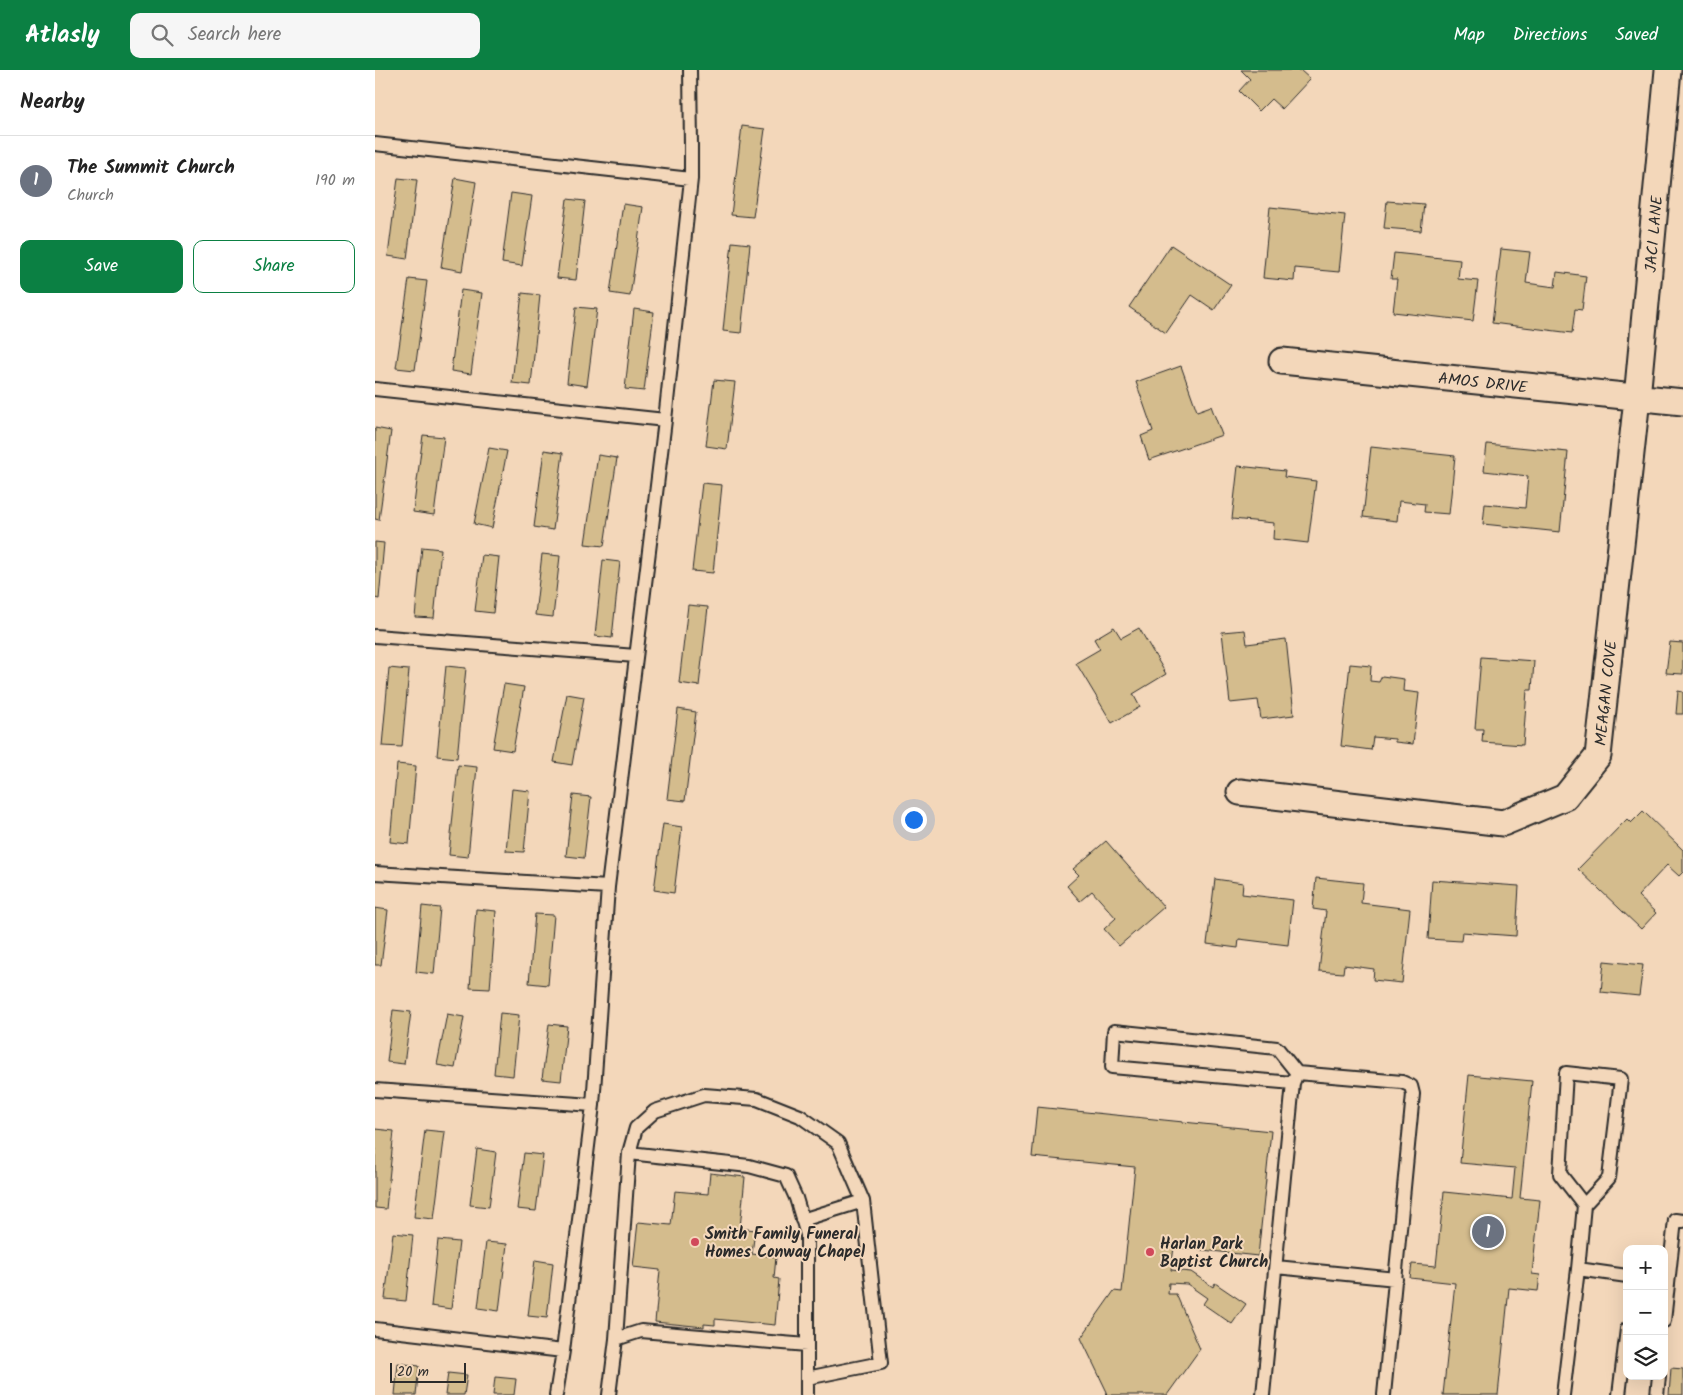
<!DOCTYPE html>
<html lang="en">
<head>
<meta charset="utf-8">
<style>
  body { margin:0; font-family:Kalam,sans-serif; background:#f6f6f6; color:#222 }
  .controls { position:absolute; right:15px; bottom:15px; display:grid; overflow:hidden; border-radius:10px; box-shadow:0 5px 20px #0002 }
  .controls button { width:45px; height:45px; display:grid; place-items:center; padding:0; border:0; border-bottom:1px solid #e0e0e0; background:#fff; color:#222; font:25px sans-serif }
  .scale { position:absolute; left:15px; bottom:12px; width:76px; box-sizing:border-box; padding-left:5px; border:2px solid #2b2b2b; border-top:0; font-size:14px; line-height:18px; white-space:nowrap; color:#2b2b2b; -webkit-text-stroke:4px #f3d7ba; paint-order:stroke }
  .you { position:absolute; left:538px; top:749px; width:18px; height:18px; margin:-12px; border:4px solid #fff; border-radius:50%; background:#1a73e8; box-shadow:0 0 0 8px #1a73e833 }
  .badge { display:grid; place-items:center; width:32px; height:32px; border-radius:50%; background:#0b8043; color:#fff; font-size:16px; font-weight:700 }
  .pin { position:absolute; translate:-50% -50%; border:2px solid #fff; box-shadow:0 1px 5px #0006 }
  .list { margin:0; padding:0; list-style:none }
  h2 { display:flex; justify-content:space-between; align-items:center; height:65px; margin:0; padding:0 20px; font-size:21px }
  h2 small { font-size:16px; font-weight:400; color:#767676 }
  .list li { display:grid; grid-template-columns:32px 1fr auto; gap:15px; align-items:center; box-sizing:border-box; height:90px; padding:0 20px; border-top:1px solid #e0e0e0 }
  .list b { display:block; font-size:19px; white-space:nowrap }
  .list p { margin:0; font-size:16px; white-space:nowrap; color:#767676 }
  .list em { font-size:16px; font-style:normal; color:#767676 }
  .actions { display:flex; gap:10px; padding:15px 20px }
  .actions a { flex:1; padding:11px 0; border:1px solid #0b8043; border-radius:10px; text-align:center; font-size:18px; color:#0b8043 }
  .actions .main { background:#0b8043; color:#fff }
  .icon { flex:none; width:28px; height:28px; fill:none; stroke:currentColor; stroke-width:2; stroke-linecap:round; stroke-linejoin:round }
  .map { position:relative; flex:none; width:1308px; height:1325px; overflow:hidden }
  header { display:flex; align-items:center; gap:30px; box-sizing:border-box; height:70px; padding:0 25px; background:#0b8043; color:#fff }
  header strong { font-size:24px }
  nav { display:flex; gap:28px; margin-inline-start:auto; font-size:18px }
  .search { width:350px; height:45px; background:#f6f6f6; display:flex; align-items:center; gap:12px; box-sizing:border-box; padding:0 18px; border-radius:10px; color:#767676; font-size:19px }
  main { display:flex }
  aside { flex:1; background:#fff }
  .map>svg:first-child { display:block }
</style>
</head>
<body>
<header>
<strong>Atlasly</strong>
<div class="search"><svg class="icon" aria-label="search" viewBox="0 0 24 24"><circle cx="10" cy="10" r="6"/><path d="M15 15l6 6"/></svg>Search here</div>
<nav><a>Map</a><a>Directions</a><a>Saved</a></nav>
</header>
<main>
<aside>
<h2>Nearby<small></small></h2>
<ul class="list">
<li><span class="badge" style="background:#6b7280">1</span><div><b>The Summit Church</b><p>Church</p></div><em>190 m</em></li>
</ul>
<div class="actions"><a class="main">Save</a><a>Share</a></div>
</aside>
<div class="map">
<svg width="1308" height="1325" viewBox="0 0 1308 1325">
  <rect width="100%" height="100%" fill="#f3d7ba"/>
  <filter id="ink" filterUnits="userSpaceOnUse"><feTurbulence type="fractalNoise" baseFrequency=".02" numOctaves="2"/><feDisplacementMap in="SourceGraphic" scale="10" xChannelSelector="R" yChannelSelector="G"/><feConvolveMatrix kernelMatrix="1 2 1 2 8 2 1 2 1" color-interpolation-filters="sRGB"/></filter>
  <g filter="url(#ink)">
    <path fill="#d4bc8d" stroke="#2b2b2b" d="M866 0H925L935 9 907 39 896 29 884 41 864 21 875 9Z
      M367 56 390 59 378 147 356 145Z
      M23 108 42 110 32 189 13 186Z
      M80 108 101 112 87 201 66 197Z
      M136 123 157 126 147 196 127 193Z
      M192 129 210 131 201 210 182 208Z
      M1012 131 1049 134 1046 161 1009 158Z
      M248 134 268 137 255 226 235 223Z
      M895 137 970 145 964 202 920 198 919 211 888 208Z
      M357 172 375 174 366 263 348 261Z
      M796 175 856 215 839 240 817 225 791 263 754 237Z
      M1126 179 1155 182 1151 213 1180 217 1182 202 1211 206 1207 240 1200 239 1197 263 1117 253Z
      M1019 183 1085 190 1083 209 1103 211 1098 251 1018 242 1022 209H1016Z
      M34 209 52 211 40 300 21 298Z
      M86 220 107 223 96 304 76 301Z
      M147 223 165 225 156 315 137 313Z
      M201 237 222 239 212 316 192 313Z
      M259 239 279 242 269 321 250 319Z
      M806 296 822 341 836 336 847 365 774 390 766 366 778 361 761 312Z
      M339 310 360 312 352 379 331 376Z
      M0 358 16 361 4 450 0 449Z
      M48 365 69 367 59 445 38 442Z
      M1112 374 1193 382 1185 462 1108 454 1110 434 1150 438 1153 406 1109 401Z
      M996 377 1080 386 1074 444 1049 442 1050 434 1024 431 1022 451 988 447Z
      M114 378 132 381 117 458 99 454Z
      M169 380 188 383 178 460 159 457Z
      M223 385 242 388 229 476 210 474Z
      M863 396 910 401 909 407 941 411 933 473 898 469 899 453 857 449Z
      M327 413 347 415 338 503 317 501Z
      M0 472 9 473 4 529 0 528Z
      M47 477 66 479 59 548 40 547Z
      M167 484 185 486 178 547 160 545Z
      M107 485 124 487 118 543 100 541Z
      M228 490 245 492 237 568 220 566Z
      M313 535 333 537 324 616 304 613Z
      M739 557 746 568 764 558 791 604 758 624 765 637 737 653 701 593 725 579 719 569Z
      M870 560 872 574 911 569 919 645 886 649 883 630 855 633 847 562Z
      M1295 572 1308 573V604L1291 603Z
      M1106 587 1159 591 1157 620H1152L1148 675 1107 672 1108 659H1100Z
      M975 594 996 596 995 611 1004 612 1007 606 1029 609 1028 621 1044 623 1038 674 1020 672V669L998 667 996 680 966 676Z
      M71 596 91 598 82 688 62 686Z
      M14 598 34 600 27 677 7 676Z
      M129 614 149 617 138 681 118 678Z
      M1303 621 1308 622V644H1301Z
      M192 624 209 627 197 695 179 692Z
      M303 639 321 642 310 731 292 729Z
      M22 694 41 696 34 774 15 772Z
      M83 695 102 697 93 787 74 785Z
      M137 719 155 721 149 782 131 781Z
      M198 725 216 727 209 788 191 786Z
      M1268 741 1308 780V802L1304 806 1292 795 1263 826 1281 843 1266 859 1203 799 1252 749 1256 753Z
      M288 754 307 757 299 823 279 820Z
      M731 771 789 837 744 876 729 859 741 848 717 821 705 831 692 816 704 805 698 799Z
      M941 808 988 813 986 833 1035 839 1027 913 998 910 999 899 969 895 968 903 944 901 951 841 938 839Z
      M840 809 868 813 867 824 918 830 913 875 864 869 863 878 832 874Z
      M1057 810 1144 816 1141 866 1087 862 1086 871 1053 869Z
      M47 836 65 838 59 904 41 902Z
      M0 838 13 840 6 895H0Z
      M101 839 121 841 115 919 95 918Z
      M160 844 179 845 173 915 154 913Z
      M1229 891 1268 895 1264 926 1226 922Z
      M18 940 36 942 29 994 12 992Z
      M125 943 144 945 138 1006 119 1004Z
      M72 944 89 947 80 998 62 995Z
      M174 954 192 956 186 1011 167 1009Z
      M1094 1005 1157 1011 1145 1128 1165 1130 1157 1204 1165 1205 1163 1221 1134 1218 1123 1325H1068L1080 1213 1035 1208 1037 1194 1061 1196 1069 1122 1137 1129 1140 1098 1085 1093Z
      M662 1037 896 1061 883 1186 799 1177 796 1200 816 1202 838 1217 840 1213 871 1234 857 1254 828 1234 832 1228 812 1214 794 1213 793 1224H801L825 1279 792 1325H731L732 1322 706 1268 739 1221 747 1222 760 1097 657 1087Z
      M0 1059 19 1061 11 1139 0 1138Z
      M50 1060 70 1062 59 1149 39 1147Z
      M102 1079 121 1082 114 1137 95 1135Z
      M149 1083 168 1085 161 1141 142 1139Z
      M335 1103 370 1107 365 1158 380 1160 377 1184 401 1187 399 1208 404 1209 400 1255 340 1249V1255L329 1254V1257L280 1252 285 1200 258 1197 263 1152 296 1155 300 1121 333 1124Z
      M18 1163 38 1165 31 1231 10 1229Z
      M63 1170 84 1172 76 1239 56 1236Z
      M111 1172 132 1174 124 1241 103 1238Z
      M160 1190 178 1193 172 1248 153 1246Z
      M23 1293 44 1296 41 1325H20Z
      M1296 1298 1308 1299V1325H1294Z
      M73 1303 92 1305 89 1325H70Z
      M120 1307 141 1309 139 1325H118Z"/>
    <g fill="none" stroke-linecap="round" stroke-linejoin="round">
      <g stroke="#2b2b2b" stroke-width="16">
        <path id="service" d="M0 74 316 109
          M0 319 290 350
          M0 566 261 586
          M0 803 233 817
          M918 1013 737 997 739 961 902 978 922 1003
          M0 1020 218 1035
          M254 1083 374 1096 411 1106 421 1128 432 1165V1325
          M427 1150 488 1131
          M901 1197 1021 1209
          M1203 1199 1209 1135 1234 1108 1246 1009 1191 1003 1185 1104 1209 1135
          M1289 1251 1300 1150 1308 1151
          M0 1259 188 1281
          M241 1269 254 1083 261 1058 280 1041 329 1025 382 1029 425 1046 463 1073 488 1131 506 1293 432 1308
          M181 1325 188 1281 218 1035 233 817 290 350 316 109V75L315 0
          M234 1325 241 1269 266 1261 432 1275
          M888 1325 918 1013 922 1003 1027 1012 1036 1016 1038 1024 1009 1325
          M1188 1325 1203 1199 1252 1206
          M1244 1325 1252 1259
          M1282 1325 1284 1306"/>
      </g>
      <g stroke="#2b2b2b" stroke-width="29">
        <path id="minor" d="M907 291 1308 332
          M865 722 1128 753 1190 727 1223 686 1262 328 1293 0"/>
      </g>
      <use href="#service" stroke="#f3d7ba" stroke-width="12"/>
      <use href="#minor" stroke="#f3d7ba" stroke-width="25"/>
    </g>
  </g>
  <g fill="#d1495b" stroke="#f3d7ba" stroke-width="2">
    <circle cx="320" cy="1172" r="5"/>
    <circle cx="775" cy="1182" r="5"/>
  </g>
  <g text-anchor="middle" stroke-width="4" stroke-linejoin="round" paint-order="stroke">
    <g font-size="16" fill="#2b2b2b" stroke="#f3d7ba">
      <text transform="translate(1278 164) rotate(-85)" y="6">JACI LANE</text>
      <text transform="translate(1108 312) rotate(6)" y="6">AMOS DRIVE</text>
      <text transform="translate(1230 623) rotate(-84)" y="6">MEAGAN COVE</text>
    </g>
    <g font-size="16" font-weight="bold" fill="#2b2b2b" stroke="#f3d7ba" text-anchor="start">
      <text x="330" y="1169">Smith Family Funeral<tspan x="330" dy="18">Homes Conway Chapel</tspan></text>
      <text x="785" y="1179">Harlan Park<tspan x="785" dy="18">Baptist Church</tspan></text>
    </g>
  </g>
</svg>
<div class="controls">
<button>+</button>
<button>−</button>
<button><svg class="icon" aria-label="layers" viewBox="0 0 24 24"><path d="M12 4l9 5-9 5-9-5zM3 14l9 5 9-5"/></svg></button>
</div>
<div class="scale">20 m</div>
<div class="you"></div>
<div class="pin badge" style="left:1113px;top:1162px;background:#6b7280">1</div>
</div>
</main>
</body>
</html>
